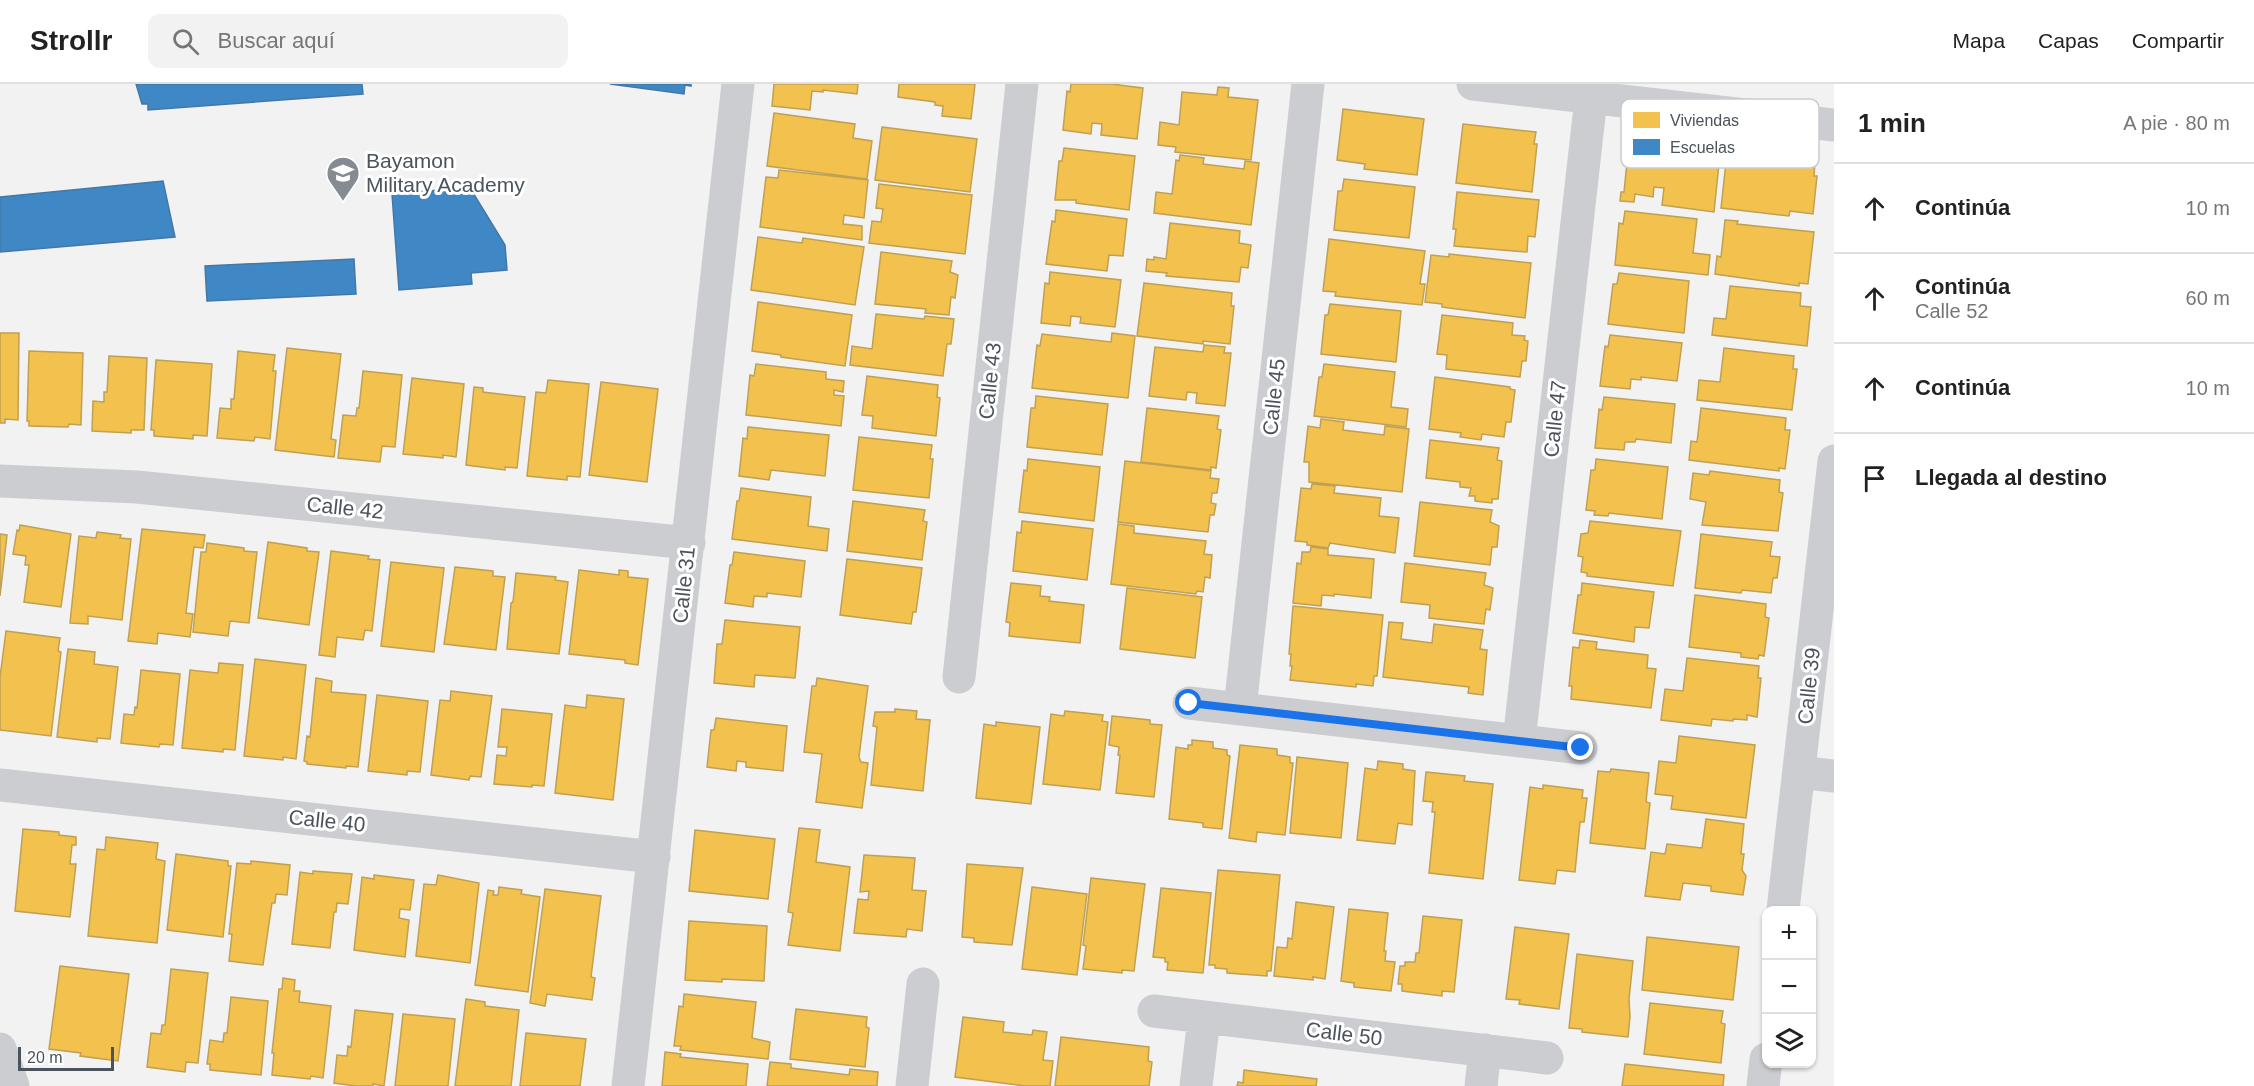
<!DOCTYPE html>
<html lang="es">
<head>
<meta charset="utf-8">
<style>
  body { margin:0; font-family:Arial,sans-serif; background:#f2f2f2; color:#222 }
  .controls { position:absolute; right:18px; bottom:18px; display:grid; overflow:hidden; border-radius:12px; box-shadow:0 2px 4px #0004 }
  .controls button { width:54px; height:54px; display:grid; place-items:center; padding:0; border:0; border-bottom:2px solid #e0e0e0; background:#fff; color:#222; font:30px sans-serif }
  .scale { position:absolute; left:18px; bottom:15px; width:96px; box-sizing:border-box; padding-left:6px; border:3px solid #4b535d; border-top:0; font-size:16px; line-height:21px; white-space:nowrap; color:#4b535d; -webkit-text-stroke:4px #fff; paint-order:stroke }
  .stop { position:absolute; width:18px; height:18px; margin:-14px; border:4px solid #1a73e8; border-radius:50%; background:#fff }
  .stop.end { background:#1a73e8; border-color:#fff; box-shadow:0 2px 6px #0008 }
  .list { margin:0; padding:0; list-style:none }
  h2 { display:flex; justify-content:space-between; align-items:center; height:78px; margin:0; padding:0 24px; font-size:26px }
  h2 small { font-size:20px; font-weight:400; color:#767676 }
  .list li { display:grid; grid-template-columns:39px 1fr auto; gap:18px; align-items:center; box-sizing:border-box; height:90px; padding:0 24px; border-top:2px solid #e0e0e0 }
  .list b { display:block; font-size:22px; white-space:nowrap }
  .list p { margin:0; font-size:20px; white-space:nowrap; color:#767676 }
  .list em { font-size:20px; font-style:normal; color:#767676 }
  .icon { flex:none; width:33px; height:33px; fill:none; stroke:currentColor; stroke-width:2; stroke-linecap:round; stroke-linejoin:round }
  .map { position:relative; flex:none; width:1834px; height:1002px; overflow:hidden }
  header { display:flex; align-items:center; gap:36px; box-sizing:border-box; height:84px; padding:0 30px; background:#fff; border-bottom:2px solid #e0e0e0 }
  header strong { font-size:28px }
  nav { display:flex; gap:33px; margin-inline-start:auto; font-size:21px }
  .search { width:420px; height:54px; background:#f2f2f2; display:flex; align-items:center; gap:15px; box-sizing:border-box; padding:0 21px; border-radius:12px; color:#767676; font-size:22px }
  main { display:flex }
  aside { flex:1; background:#fff }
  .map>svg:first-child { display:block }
</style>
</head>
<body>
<header>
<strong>Strollr</strong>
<div class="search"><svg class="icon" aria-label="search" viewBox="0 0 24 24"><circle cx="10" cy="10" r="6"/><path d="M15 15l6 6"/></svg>Buscar aquí</div>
<nav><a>Mapa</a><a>Capas</a><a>Compartir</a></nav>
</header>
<main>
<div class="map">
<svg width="1834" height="1002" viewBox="0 0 1834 1002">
  <rect width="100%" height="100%" fill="#f3f2f2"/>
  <path fill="#f2c14e" stroke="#c0a052" stroke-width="1.5" d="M774 0H858L857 10 823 6V8L812 7 810 26 772 22Z
    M899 0H975L971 35 942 32 943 22 935 21V18L898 13Z
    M1071 0H1111L1143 4 1137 55 1101 51 1102 40 1092 39 1091 50 1063 46 1067 7 1070 8Z
    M1218 3 1229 4 1228 13 1258 16 1251 76 1175 68 1176 63 1158 61 1160 38 1179 41 1182 8 1217 11Z
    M1343 25 1424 35 1417 91 1364 85 1365 80 1337 76Z
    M774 29 855 40 853 54 872 57 867 95 767 82Z
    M1463 40 1536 48 1534 60H1537L1532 108 1456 99Z
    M882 43 977 55 970 108 875 96Z
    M1629 58 1720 70 1714 128 1662 121 1664 104 1654 103 1653 113 1635 110 1634 118 1620 117 1621 108H1624Z
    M1064 64 1135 72 1129 126 1076 119V116H1055L1059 77H1062Z
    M1727 69 1815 78 1814 92H1817L1813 130 1790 127 1789 132 1721 124Z
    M1180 71 1204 74 1203 80 1244 85 1245 77 1259 79 1251 141 1154 129 1156 108 1172 110 1176 76 1179 77Z
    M779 86 868 96 864 134 844 131 843 140 862 142V156L760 143 766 93 778 94Z
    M1344 95 1415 103 1409 154 1334 146 1338 107H1342Z
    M879 100 972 111 965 170 869 159 872 137 881 138 883 125 876 124Z
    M1457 108 1539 116 1535 153 1528 152 1527 168 1454 162 1456 145H1453Z
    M1056 126 1127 135 1123 172 1109 171 1107 187 1046 180 1052 137 1055 138Z
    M1625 127 1697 135 1693 169 1710 171 1708 191 1615 181 1619 139 1623 140Z
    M1725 136 1738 137 1737 140 1814 148 1808 200 1799 199V202L1715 190 1717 172 1721 173Z
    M1170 139 1240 147 1239 159 1251 161 1248 184 1241 183 1239 198 1166 192 1167 189 1146 187 1147 175 1154 176V173L1166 175Z
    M758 153 802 159 803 154 864 163 855 221 751 206Z
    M1329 155 1425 167 1420 200H1425L1422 221 1335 212 1336 208 1323 207Z
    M881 168 952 177 950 188 958 191 955 214 951 213 949 231 925 229 926 225 875 220Z
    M1449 170 1531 179 1525 234 1442 223V220L1425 218 1431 171 1449 173Z
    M1050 188 1121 196 1115 243 1080 239 1081 233 1071 232 1070 242 1041 239 1045 199 1049 200Z
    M1619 189 1689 197 1684 249 1608 240 1613 200H1617Z
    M1144 199 1232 209 1231 222H1234L1230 260 1203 257V260L1137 252Z
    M1730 202 1801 209 1800 222 1811 223 1807 262 1712 251 1714 234 1726 235Z
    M758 218 852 231 845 282 781 273V271L752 267Z
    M1330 220 1401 227 1396 278 1321 270 1325 231H1328Z
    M876 230 924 235 925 232 954 235 951 260H947L943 292 850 281 852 262 872 265Z
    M1442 231 1513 239 1512 251 1525 252 1524 256 1528 257 1526 277H1522L1520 293 1446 285 1447 271 1437 270Z
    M0 249H19L18 336 5 335V339H0Z
    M1112 249 1135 252 1128 314 1032 304 1037 261 1040 262 1042 250 1111 258Z
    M1610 251 1682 259 1677 297 1641 293V296L1631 295 1630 305 1600 302 1605 262 1608 263Z
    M1204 261 1225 263 1224 269H1231L1225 322 1196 319 1197 309 1187 308 1186 316 1149 312 1155 263 1203 268Z
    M287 264 341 270 331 355 336 356 334 373 275 366Z
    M1724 264 1794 272 1793 285H1797L1792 326 1697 316 1699 296 1720 298Z
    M29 267 83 269 81 341 69 340 68 343 29 342V337H27Z
    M238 267 275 271 273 287H276L270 355 255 353 254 357 217 354 220 324 231 325V315H234Z
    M109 272 147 274 144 346H131V349L92 347 93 317 104 318V308H107Z
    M156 276 212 280 207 352 193 351V355L154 352V346H151Z
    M756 280 826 288V295L844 297 843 308 834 306V311L844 312 841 342 746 331 750 291 754 292Z
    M1324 280 1395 288 1391 323 1408 325 1406 343 1314 332 1319 293H1322Z
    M363 287 402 291 395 363 382 362 380 378 338 374 343 331 356 332 357 324H359Z
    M867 292 938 301 937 313 940 314 936 352 872 344 873 332 862 331Z
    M1435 293 1510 303V305L1515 306 1511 338H1506L1504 353 1482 350 1481 356 1460 353 1461 349 1429 345Z
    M412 294 464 300 456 373 443 371V374L403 370Z
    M548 296 589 300 580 393 567 392V396L527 392 536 308 546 309Z
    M601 298 658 305 647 398 589 391Z
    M474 303 483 304V308L525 313 517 384 505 383V386L466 381Z
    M1036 312 1108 320 1102 371 1027 363 1031 324H1035Z
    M1604 313 1675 320 1671 359 1636 355 1635 358H1625L1624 366 1595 364 1599 325 1602 326Z
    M1147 324 1219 332 1217 345 1221 346 1216 384 1211 383V386L1141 378Z
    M1701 324 1786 334 1785 346H1790L1785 385 1779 384V387L1689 376 1691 357 1697 358Z
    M1321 335 1344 338 1343 346 1384 351 1385 342 1409 345 1402 408 1309 398V378H1304L1308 342 1320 344Z
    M748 343 829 351 825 392 771 386 769 396 739 392 743 354 747 355Z
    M859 353 932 361 930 375H933L929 414 853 406Z
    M1430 356 1499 364 1497 376 1502 377 1498 415H1492V419L1475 417V412H1469L1471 404 1460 403V398L1426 394Z
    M1028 375 1100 383 1094 437 1019 428 1024 386 1027 387Z
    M1596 375 1668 383 1662 435 1609 429 1608 432 1594 431 1595 427 1586 426 1591 386H1595Z
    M1125 377 1211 387 1210 394 1219 395 1217 409H1212L1211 419 1216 420 1214 431H1210L1208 448 1118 438Z
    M1710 387 1780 396 1779 408 1783 409 1778 447 1702 441 1706 418 1690 415 1693 389 1709 391Z
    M1312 400 1335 402 1334 409 1381 414 1379 432 1399 434 1395 469 1330 459 1328 464 1307 461V458L1295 457 1301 404 1311 405Z
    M741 404 811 413 808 442 829 445 827 467 732 455 737 417H739Z
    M853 417 925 426 923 437 927 438 922 476 847 467Z
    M1420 418 1492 426 1490 438 1499 442 1497 463H1492L1490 481 1414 472Z
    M1022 437 1093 445 1087 496 1013 487 1017 448 1021 449Z
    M1590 437 1681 447 1673 502 1587 492V489L1581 488 1583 473 1578 472 1581 450 1588 449Z
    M1118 440 1134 442V449L1206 457 1204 470 1212 471 1210 494 1205 493 1203 508 1197 507 1196 510 1111 500Z
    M20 441 71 450 61 523 24 518 29 481H25L26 472 13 470 17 446 19 447Z
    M142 445 205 451 203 464 194 463 186 529 193 530 190 553 158 549 157 560 128 557Z
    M97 448 121 451 120 454 131 455 122 536 88 532V540L70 539 79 452 96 454Z
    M0 450 7 451 0 512Z
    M1701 450 1772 458 1770 472 1780 473 1777 494H1773L1771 509 1742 506 1741 509 1695 504Z
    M268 458 307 464V467L319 468 309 541 258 534Z
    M207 459 244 464V467L257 468 249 539 230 537 228 552 193 548 201 468H206Z
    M1311 463 1328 465V471L1374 475 1371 514 1334 510V512L1322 511 1321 522 1293 519 1297 479 1301 480 1302 468H1310Z
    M331 467 369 472 368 475 380 476 372 547 365 546 363 556 337 553 335 573 319 571Z
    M734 468 805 477 801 513 767 509V513L754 512 753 523 725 519 730 481H732Z
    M847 475 922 484 916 528H913L911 540 840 531Z
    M391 478 444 484 434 568 381 562Z
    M1405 479 1486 489 1484 501 1493 504 1490 526 1486 525 1484 540 1429 534 1430 521 1401 518Z
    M455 483 493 487V492L505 493 496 566 444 560Z
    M579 486 619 491V486L628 487V493L648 495 638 581 625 579V576L569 570Z
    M516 489 556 493 555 496 568 498 559 570 507 565 511 519 513 518Z
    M1011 499 1041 502 1040 512 1050 513 1049 517 1084 521 1080 559 1009 552 1010 539 1006 538Z
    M1582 499 1654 508 1649 544 1635 543 1634 558 1573 549 1578 511H1581Z
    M1127 504 1202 513 1195 574 1120 565Z
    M1695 511 1766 520 1765 533 1769 534 1764 572 1759 571 1758 575 1741 573V569L1689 563Z
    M1293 522 1383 531 1377 592H1374L1373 602 1356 600V603L1290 596 1292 582H1290L1291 570H1289Z
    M725 536 800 543 795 594 755 591 754 603 714 599 717 560H722Z
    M1389 538 1403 539 1401 555 1432 559 1434 540 1483 546 1480 565 1487 566 1483 611 1468 609 1469 603 1383 593Z
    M6 547 60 554 58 567 61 568 51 652 0 646V593Z
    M1580 556 1597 558 1596 565 1648 571 1647 584 1656 585 1651 624 1571 615 1572 602H1569L1573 563 1579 564Z
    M68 565 95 568 94 580 118 583 110 655 97 654V658L57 653Z
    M1687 574 1759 582 1758 594H1761L1757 633 1747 631V636L1733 635V637L1712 635 1711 642 1661 636 1665 605 1683 607Z
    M255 575 306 581 296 675 283 673V676L244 672Z
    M219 579 243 581 235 666 223 665V668L182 664 190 586 218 589Z
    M141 586 180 590 173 661 160 660 159 663 121 659 124 630 134 631 135 623 137 624Z
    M316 594 332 597 331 608 366 611 358 683 346 682V684L307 680V678L304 677 307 652 310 653Z
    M817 594 868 602 859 673 861 678 868 679 862 724 816 718 822 670 804 668 812 602H816Z
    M451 607 492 612 481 693 470 692 469 696 431 691 440 616 450 617Z
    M377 611 428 617 420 688 407 687V691L368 687Z
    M587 611 624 615 613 716 555 709 565 621 586 624Z
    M502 625 552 630 544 702 532 701V703L494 700 497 671 506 672 507 663H498Z
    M895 625 917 627 916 635 930 636 923 707 871 701 877 643 873 642 875 628H895Z
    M1065 627 1103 631 1102 637 1108 638 1100 706 1043 700 1051 630 1064 632Z
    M1112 632 1150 636V640L1162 641 1154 713 1116 709 1120 671H1118L1119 663 1109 661Z
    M716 634 787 642 783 687 746 683V678L737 677 736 687 707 683 711 646H714Z
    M996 638 1040 643 1031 720 976 714 984 640 996 642Z
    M1679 652 1755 661 1746 734 1671 725 1673 712 1655 710 1659 677 1676 679Z
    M1192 656 1213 658V664L1227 666V671L1230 672 1222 745 1203 743V739L1169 735 1176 663 1188 665V661H1192Z
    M1240 661 1277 665V671L1290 673V679H1293L1285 751 1257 748 1256 758 1229 754Z
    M1297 673 1348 679 1341 754 1290 749Z
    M1378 677 1403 680V685L1415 687 1412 741 1398 739 1395 760 1357 756 1365 684 1377 686Z
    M1611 685 1649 689 1646 718 1650 719 1645 765 1590 759 1598 687 1610 688Z
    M1426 688 1465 692 1464 697 1493 700 1483 795 1429 789 1435 728H1432L1433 718 1423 717Z
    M1543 701 1583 706 1582 714H1587L1584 738H1580L1575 788 1557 786 1555 800 1519 796 1530 703 1543 705Z
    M1706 735 1744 740 1741 770H1744L1742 786 1746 792 1743 811 1711 807V802L1683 799 1680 816 1645 812 1651 768 1665 770 1667 760 1702 764Z
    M799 744 820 746 816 778 850 783 840 867 788 861 793 829 788 828Z
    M23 745 59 748V751L76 753V761H72L70 780H76L70 833 15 827Z
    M695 746 775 755 768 815 689 807Z
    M106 753 158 759 156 775 165 777 157 859 88 852 97 765 105 766Z
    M176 770 228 777V782H231L223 853 167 846Z
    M864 771 915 774 912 806 926 807 922 847 907 845 906 853 854 849 858 815 868 816 869 807 860 808Z
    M251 777 290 781 287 811 276 810 275 819H272L263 881 229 877 232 850H229L237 779 251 780Z
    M967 780 1023 784 1012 861 974 858V854L962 853Z
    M1218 786 1280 791 1271 887H1267V892L1227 889V885L1215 884V881H1209Z
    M313 787 352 790 348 820 337 819 336 828H334L330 864 292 860 300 788 313 790Z
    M374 791 414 796 410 826 400 825 399 834 409 836 405 873 354 866 362 793 374 795Z
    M438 791 479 799 470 879 416 872 424 800 436 801Z
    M1091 794 1145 800 1134 887 1122 886V889L1083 885 1086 862 1083 861Z
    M499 803 522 806 521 810 540 813 528 908 475 901 488 806 494 807 493 811H498Z
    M1032 803 1087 810 1077 891 1022 885Z
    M1161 804 1211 809 1203 889 1167 886 1168 878H1165V874L1153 873Z
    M545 805 601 812 591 893 595 894 592 916 547 910 545 922 530 919Z
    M1296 818 1334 823 1325 895 1313 893V896L1274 892 1277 863 1287 864 1288 854 1292 855Z
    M1349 825 1388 829 1384 867H1386L1385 877 1395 878 1391 907 1354 903V899L1341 897Z
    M1423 832 1462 836 1454 908 1442 907V912L1402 907V900H1398L1400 882H1405V878H1415L1416 869H1419Z
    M689 837 767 842 764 897 722 895V898L685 896Z
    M1515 843 1569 850 1559 925 1519 920 1520 916 1506 915Z
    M1647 853 1739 863 1733 916 1642 906Z
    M1577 870 1633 877 1629 915 1630 933 1628 953 1582 948V945L1569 944Z
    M60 882 129 890 118 977 80 972 81 969 49 965Z
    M171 885 208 889 198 979 186 978 185 988 147 983 151 949 161 950 162 941H165Z
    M283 894 295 896 294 907H300L299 918 331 922 323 994 311 992 310 995 272 991 274 969H272L279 905H282Z
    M684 910 756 918 752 954 770 958 768 975 680 966 681 962H674L679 922 683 923Z
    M231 913 268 917 261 991 210 986V980H207L210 956 223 958 224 949H227Z
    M466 915 485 918V922L519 926 511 1002H455Z
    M1650 919 1723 927 1721 939 1725 940 1721 979 1644 970Z
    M796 925 867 933 866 943 869 944 865 983 790 975Z
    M355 926 393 930 384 1002 373 1000V1002H355L334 999 337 971 347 972 348 962 351 963Z
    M403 930 455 935 448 1002H395Z
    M963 933 1004 938 1003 948 1032 951 1033 946 1047 948 1043 976 1053 977 1050 1002H1025L955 993Z
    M526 949 586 955 580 1002H520Z
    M1061 953 1149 963 1148 977 1152 978 1149 1002H1055Z
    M665 968 681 970 680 973 748 980 746 1002H662Z
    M770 978 791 980V984L849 991 850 985 878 988 877 1002H767Z
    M1625 980 1724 991 1723 1002H1622Z
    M1244 986 1317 995 1316 1002H1237L1238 998 1243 999Z"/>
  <path fill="#3f88c5" stroke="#4378a6" stroke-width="1.5" d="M136 0H362L363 10 148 26V20H142Z
    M610 0H691V2L685 1 684 10Z
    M163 97 175 153 0 168V113Z
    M464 104 472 107 505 161 507 186 471 189 472 200 399 206 392 110Z
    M354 175 356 210 207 217 205 182Z"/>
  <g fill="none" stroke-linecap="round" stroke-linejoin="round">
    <path stroke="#cccdd0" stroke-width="33" d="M1473 0 1834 41
      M0 397 137 403 689 459
      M959 593 1022 0
      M1189 619 1581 664
      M1240 625 1308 0
      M1519 657 1591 14
      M1799 688 1834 692
      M0 701 654 773
      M1783 826 1834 377
      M1154 927 1547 974
      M0 965 13 1002
      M628 1002 738 0
      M912 1002 923 900
      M1196 1002 1204 934
      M1481 1002 1485 966
      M1763 1002 1766 975"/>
  </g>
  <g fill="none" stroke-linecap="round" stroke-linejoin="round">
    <path stroke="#1a73e8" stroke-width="8" d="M1189 619 1581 664"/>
  </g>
  <defs>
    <g id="school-pin" transform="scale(1.725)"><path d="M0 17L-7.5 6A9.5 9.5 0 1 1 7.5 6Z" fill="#868b91" stroke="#fff"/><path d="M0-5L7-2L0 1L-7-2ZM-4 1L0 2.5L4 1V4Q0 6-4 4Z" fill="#fff"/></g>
  </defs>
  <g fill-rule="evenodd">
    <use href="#school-pin" x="343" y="89"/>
  </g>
  <g text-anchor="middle" stroke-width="6" stroke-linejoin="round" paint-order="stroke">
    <g font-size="21" fill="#4b535d" stroke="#fff" text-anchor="start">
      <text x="366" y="84">Bayamon<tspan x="366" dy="24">Military Academy</tspan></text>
    </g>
    <g font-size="21" fill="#4b535d" stroke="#fff">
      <text transform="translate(990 297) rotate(-84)" y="7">Calle 43</text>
      <text transform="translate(1274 313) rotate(-84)" y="7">Calle 45</text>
      <text transform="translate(1555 335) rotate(-84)" y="7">Calle 47</text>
      <text transform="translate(345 424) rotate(6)" y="7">Calle 42</text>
      <text transform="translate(684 501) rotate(-84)" y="7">Calle 31</text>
      <text transform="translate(1809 602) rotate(-84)" y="7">Calle 39</text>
      <text transform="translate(327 737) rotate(6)" y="7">Calle 40</text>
      <text transform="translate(1344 950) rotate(7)" y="7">Calle 50</text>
    </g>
  </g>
  <rect x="1621" y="15" width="198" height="69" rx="9" fill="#fff" stroke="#c9cbce" stroke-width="1.5"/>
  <rect x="1633" y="28" width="27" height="16" fill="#f2c14e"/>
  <rect x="1633" y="55" width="27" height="16" fill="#3f88c5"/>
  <g font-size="16" fill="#4b535d">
    <text x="1670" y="42">Viviendas</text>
    <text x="1670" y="69">Escuelas</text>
  </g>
</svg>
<div class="controls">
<button>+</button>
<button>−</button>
<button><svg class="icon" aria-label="layers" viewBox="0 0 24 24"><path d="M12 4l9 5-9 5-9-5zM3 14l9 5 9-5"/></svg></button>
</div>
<div class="scale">20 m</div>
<div class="stop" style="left:1189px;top:619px"></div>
<div class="stop end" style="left:1581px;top:664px"></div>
</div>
<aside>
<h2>1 min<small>A pie · 80 m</small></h2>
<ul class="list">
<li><svg class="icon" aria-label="ahead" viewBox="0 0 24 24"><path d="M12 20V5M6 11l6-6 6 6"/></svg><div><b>Continúa</b></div><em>10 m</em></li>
<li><svg class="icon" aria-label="ahead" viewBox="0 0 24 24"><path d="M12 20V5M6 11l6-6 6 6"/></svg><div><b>Continúa</b><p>Calle 52</p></div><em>60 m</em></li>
<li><svg class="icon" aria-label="ahead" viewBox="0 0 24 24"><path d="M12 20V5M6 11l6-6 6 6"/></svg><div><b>Continúa</b></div><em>10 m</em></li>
<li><svg class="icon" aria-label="arrive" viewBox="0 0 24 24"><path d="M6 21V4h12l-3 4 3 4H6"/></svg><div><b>Llegada al destino</b></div></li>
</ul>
</aside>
</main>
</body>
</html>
